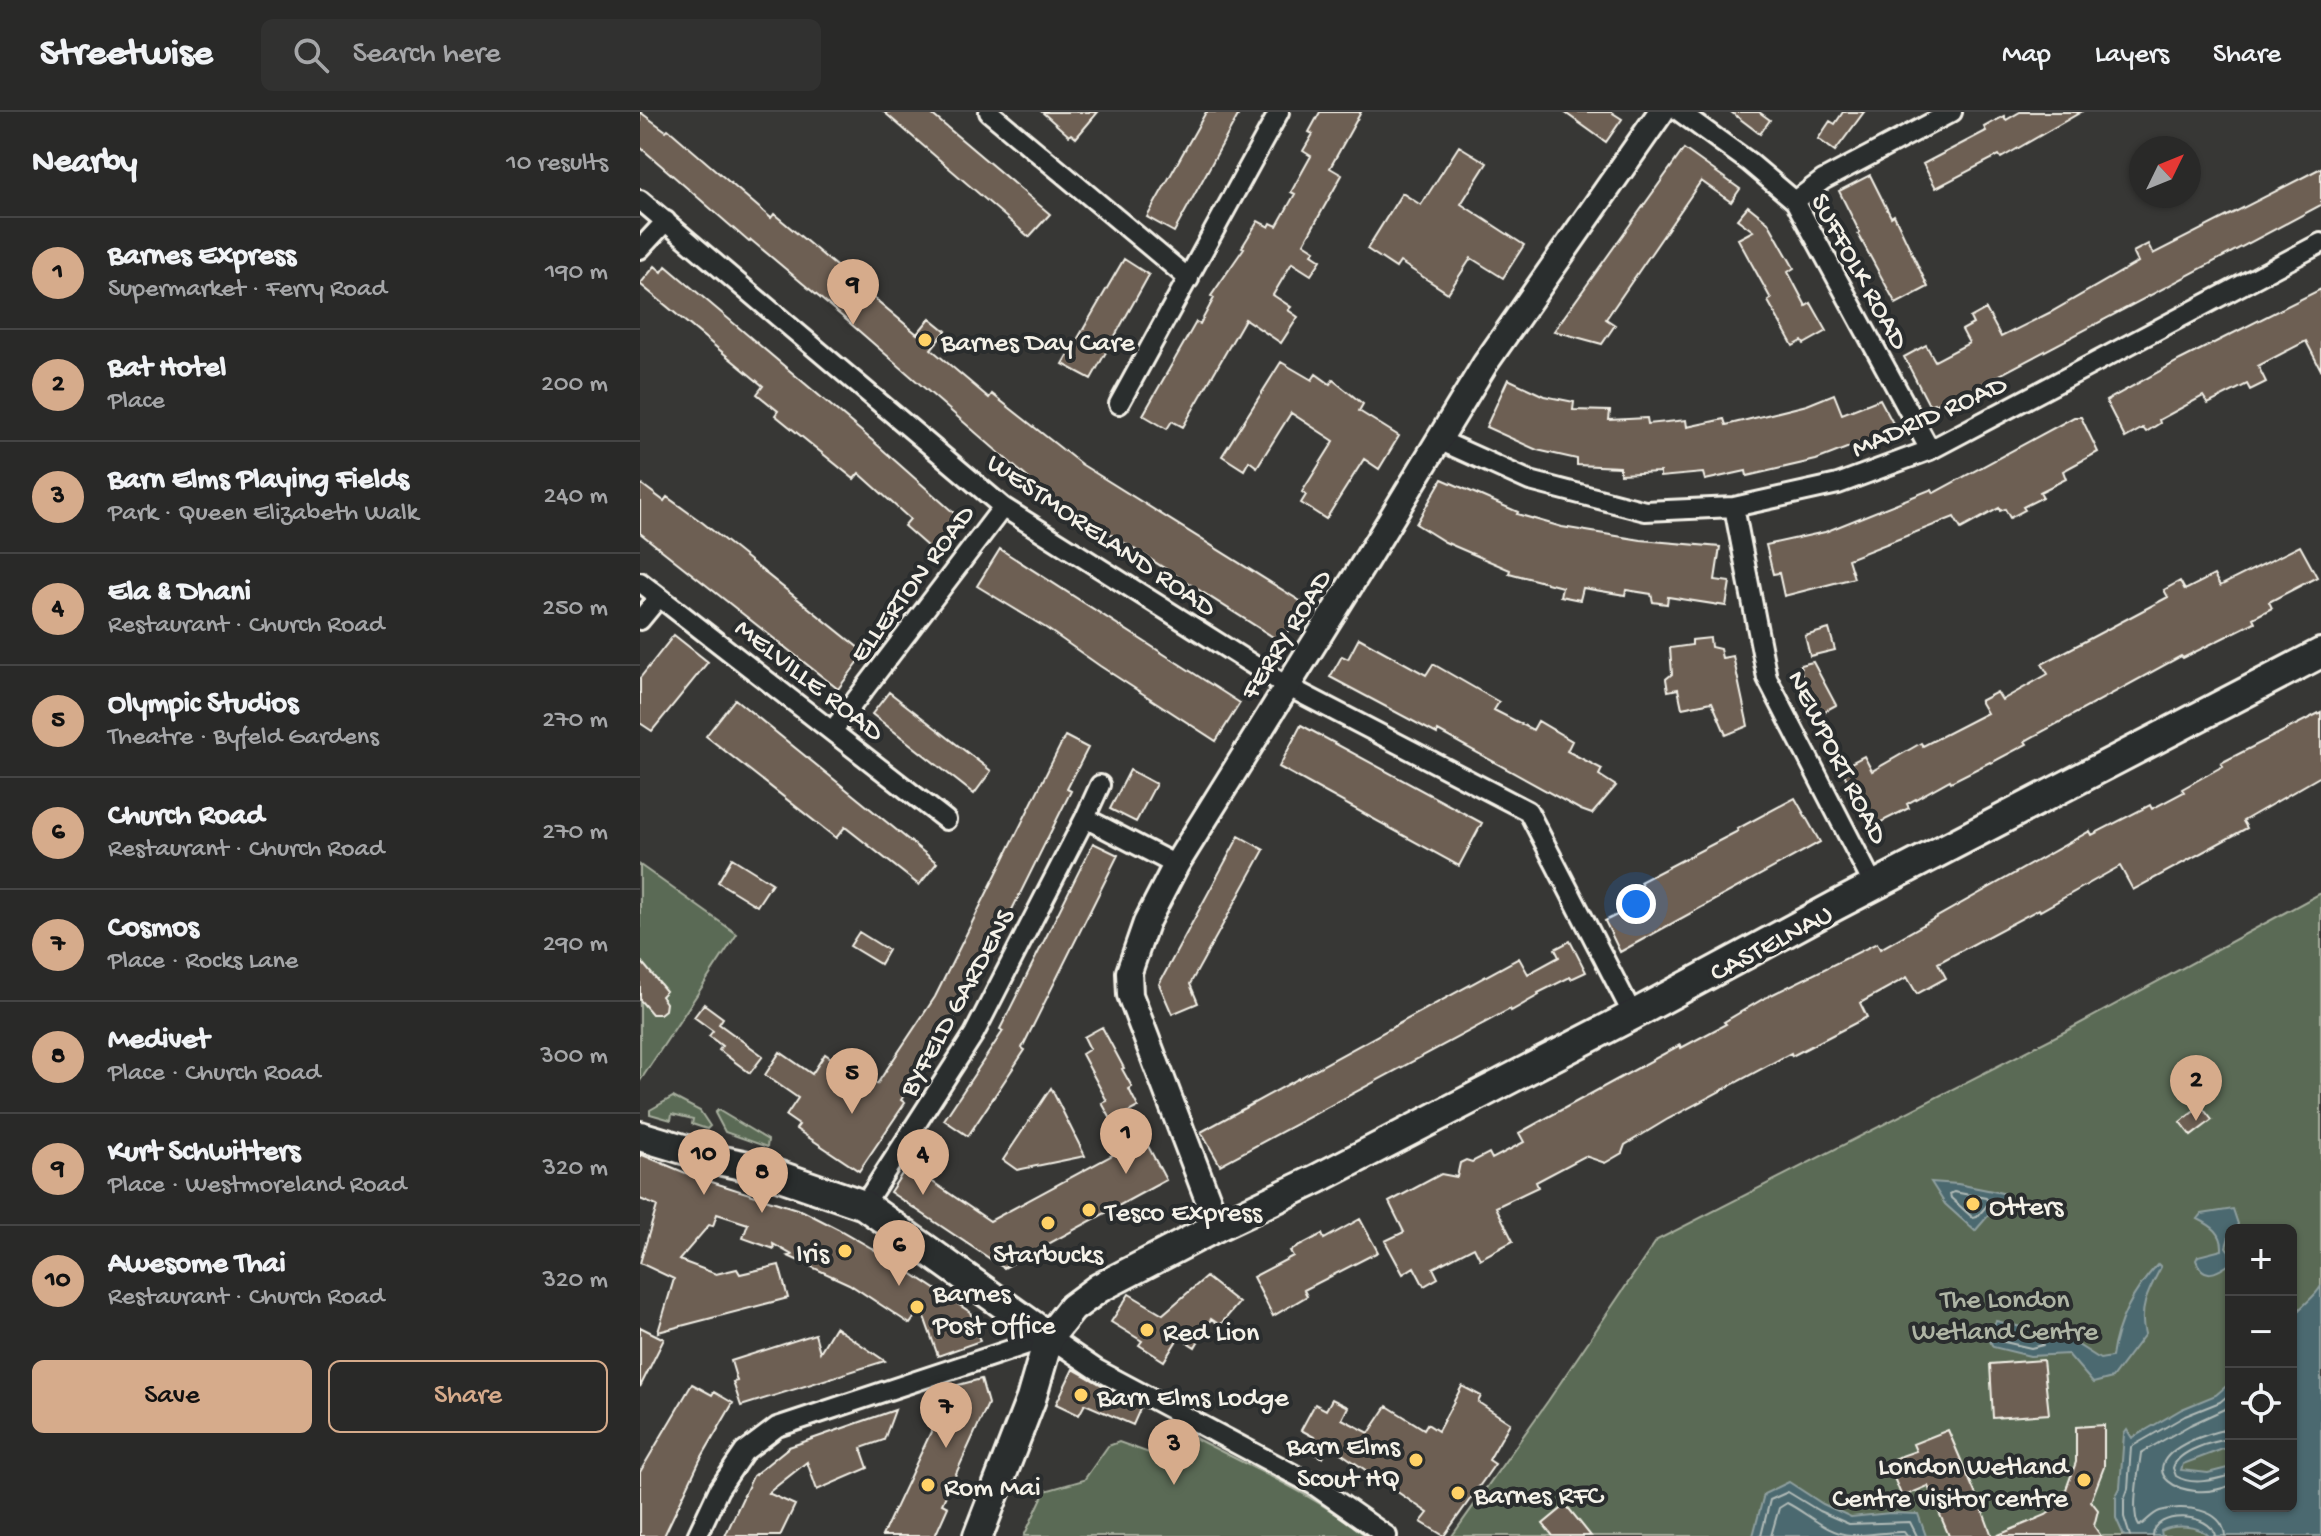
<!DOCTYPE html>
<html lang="en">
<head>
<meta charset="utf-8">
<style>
  body { margin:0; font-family:"Gochi Hand",sans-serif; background:#313130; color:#f1f3f6 }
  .controls { position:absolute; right:24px; bottom:24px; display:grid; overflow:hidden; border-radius:12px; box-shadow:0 2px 6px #0004 }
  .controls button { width:72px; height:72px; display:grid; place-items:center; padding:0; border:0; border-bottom:2px solid #454545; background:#292928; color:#f1f3f6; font:40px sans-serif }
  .compass { position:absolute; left:1489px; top:24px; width:72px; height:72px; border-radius:50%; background:#292928; box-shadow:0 2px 6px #0004; rotate:47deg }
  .you { position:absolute; left:996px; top:792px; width:28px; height:28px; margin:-20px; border:6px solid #fff; border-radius:50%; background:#1a73e8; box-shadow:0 0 0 12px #1a73e833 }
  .badge { display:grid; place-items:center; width:52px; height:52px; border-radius:50%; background:#d6ab8b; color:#111; font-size:26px; font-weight:700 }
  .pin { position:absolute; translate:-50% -66px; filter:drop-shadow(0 2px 4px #0008) }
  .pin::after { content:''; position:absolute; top:42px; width:28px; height:24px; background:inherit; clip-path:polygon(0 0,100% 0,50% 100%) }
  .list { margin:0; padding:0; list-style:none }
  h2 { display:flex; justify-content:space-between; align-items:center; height:104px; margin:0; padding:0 32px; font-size:34px }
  h2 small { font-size:26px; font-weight:400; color:#a5a6a8 }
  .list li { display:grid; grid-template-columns:52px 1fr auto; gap:24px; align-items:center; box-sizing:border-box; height:112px; padding:0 32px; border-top:2px solid #454545 }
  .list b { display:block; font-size:30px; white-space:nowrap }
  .list p { margin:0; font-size:26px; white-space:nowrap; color:#a5a6a8 }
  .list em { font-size:26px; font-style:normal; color:#a5a6a8 }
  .actions { display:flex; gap:16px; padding:24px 32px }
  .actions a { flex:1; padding:18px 0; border:2px solid #d6ab8b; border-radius:12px; text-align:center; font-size:28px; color:#d6ab8b }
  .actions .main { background:#d6ab8b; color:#111 }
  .icon { flex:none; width:44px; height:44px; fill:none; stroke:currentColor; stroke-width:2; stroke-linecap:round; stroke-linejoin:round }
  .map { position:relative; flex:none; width:1681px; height:1424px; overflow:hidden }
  header { display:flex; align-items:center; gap:48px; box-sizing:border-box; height:112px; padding:0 40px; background:#292928; border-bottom:2px solid #454545 }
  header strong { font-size:38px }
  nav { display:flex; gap:44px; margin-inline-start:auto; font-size:28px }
  .search { width:560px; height:72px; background:#313130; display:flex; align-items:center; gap:20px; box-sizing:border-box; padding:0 28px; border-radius:12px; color:#a5a6a8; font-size:30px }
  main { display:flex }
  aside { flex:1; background:#292928 }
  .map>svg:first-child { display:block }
</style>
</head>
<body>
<header>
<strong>Streetwise</strong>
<div class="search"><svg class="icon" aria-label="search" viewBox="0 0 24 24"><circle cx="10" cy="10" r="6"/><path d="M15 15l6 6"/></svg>Search here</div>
<nav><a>Map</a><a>Layers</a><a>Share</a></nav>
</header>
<main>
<aside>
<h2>Nearby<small>10 results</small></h2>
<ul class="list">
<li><span class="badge">1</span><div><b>Barnes Express</b><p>Supermarket · Ferry Road</p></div><em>190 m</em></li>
<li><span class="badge">2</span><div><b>Bat Hotel</b><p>Place</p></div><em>200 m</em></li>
<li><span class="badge">3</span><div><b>Barn Elms Playing Fields</b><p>Park · Queen Elizabeth Walk</p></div><em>240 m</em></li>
<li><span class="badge">4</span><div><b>Ela &amp; Dhani</b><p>Restaurant · Church Road</p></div><em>250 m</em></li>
<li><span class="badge">5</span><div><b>Olympic Studios</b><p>Theatre · Byfeld Gardens</p></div><em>270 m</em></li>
<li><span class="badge">6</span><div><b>Church Road</b><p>Restaurant · Church Road</p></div><em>270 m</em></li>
<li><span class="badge">7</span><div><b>Cosmos</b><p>Place · Rocks Lane</p></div><em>290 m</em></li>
<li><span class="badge">8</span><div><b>Medivet</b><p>Place · Church Road</p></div><em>300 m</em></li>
<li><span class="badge">9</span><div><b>Kurt Schwitters</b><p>Place · Westmoreland Road</p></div><em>320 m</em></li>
<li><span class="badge">10</span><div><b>Awesome Thai</b><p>Restaurant · Church Road</p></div><em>320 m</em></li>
</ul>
<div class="actions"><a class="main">Save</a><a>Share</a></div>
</aside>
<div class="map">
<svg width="1681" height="1424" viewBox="0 0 1681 1424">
  <rect width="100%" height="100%" fill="#373735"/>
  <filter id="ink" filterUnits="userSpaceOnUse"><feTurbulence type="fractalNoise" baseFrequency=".0125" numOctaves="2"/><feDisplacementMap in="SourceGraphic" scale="16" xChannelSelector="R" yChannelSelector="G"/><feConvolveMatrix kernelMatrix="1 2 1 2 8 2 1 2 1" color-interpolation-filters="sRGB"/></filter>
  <g filter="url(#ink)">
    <path fill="#5a6b54" stroke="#a7ae9e" stroke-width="2" fill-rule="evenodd" d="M0 753 97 822 0 969Z
      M1681 781V1424H812L908 1289 1017 1128 1428 918ZM1591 1118H1651V1394H1591Z
      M33 985 60 999 70 1014 67 1017 52 1012 53 1007 32 1002 31 1008 10 1002V998Z
      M78 998 128 1028 127 1035 85 1020 75 1001Z
      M555 1326C612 1356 676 1383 726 1424H384L405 1379 444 1368 468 1334 479 1330 520 1345Z"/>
    <path fill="#4c696f" stroke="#8f9f9f" stroke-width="2" d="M1291 1070 1318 1072 1367 1082 1335 1119 1305 1092Z
      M1593 1097 1598 1112 1594 1118H1591L1586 1135 1589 1139 1591 1151C1576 1162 1563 1168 1556 1148L1558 1144 1582 1138C1583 1121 1572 1114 1558 1107L1562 1102Z
      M1518 1152 1521 1155C1509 1178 1498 1196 1505 1222L1472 1266 1453 1271 1428 1242 1390 1244 1353 1235 1348 1225 1356 1209 1427 1226 1460 1247 1472 1245C1477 1209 1493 1179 1518 1152Z
      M1681 1174V1424H1569C1558 1413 1534 1412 1521 1419L1522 1424H1484L1476 1406V1384L1480 1376 1484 1322 1487 1318 1492 1326 1542 1297 1576 1283 1591 1270V1334L1543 1352 1541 1358 1568 1361 1591 1355V1394H1651V1207C1660 1194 1674 1187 1681 1174Z
      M1149 1370 1183 1392 1211 1405 1250 1401 1278 1402 1286 1424H1113L1124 1382Z"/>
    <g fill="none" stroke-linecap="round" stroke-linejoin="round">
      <path stroke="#b1bbb8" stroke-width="2" d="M1314 1080 1346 1086 1349 1091 1337 1105 1333 1106 1311 1086 1310 1082Z
        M1364 1219 1400 1228 1403 1233 1391 1236 1360 1229 1358 1223Z
        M1591 1317C1578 1318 1566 1323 1555 1327 1484 1357 1543 1394 1591 1373
        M1591 1327C1574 1329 1538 1338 1533 1356L1536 1364C1552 1374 1574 1368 1591 1363
        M1121 1424 1130 1388 1148 1380 1179 1399 1209 1412 1270 1410 1277 1424
        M1131 1424 1139 1396 1147 1391C1167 1401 1188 1422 1211 1423 1229 1424 1246 1419 1264 1420L1267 1424
        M1490 1424 1484 1405V1388L1488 1377 1491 1335 1545 1304 1580 1290 1591 1281
        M1513 1424C1514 1397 1572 1401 1575 1424
        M1585 1424C1583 1396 1542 1392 1520 1399 1511 1402 1507 1410 1499 1414 1490 1400 1499 1359 1501 1341L1550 1313 1591 1294"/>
    </g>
    <path fill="#6d5f53" stroke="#f4f1e8" stroke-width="2" d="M0 0 26 19 28 17 131 106 134 102 277 222 290 206 306 219 291 237 349 286 352 282 441 352 665 492 641 530 404 380 204 206 111 128 109 130 0 35Z
      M244 0H289L410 102 389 125Z
      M402 0H458L436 26 431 22 429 24Z
      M566 0H600L534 120 507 105Z
      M680 0H721L690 56 702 63 664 131 675 138 672 142 681 148 671 163 652 151 633 183 651 195 648 198 658 205 641 231 605 207 543 315 532 309 527 317 503 303 556 210 560 212 574 186 571 184 604 136 602 135 618 109 629 115 631 111 637 114 655 82 651 80 671 44 663 39 673 22 669 20Z
      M924 0H971L982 7 966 30Z
      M1091 0H1119L1130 8 1120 22Z
      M1203 0H1224L1195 39 1178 27 1190 9 1195 12Z
      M1380 0H1441L1361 46 1359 43 1296 76 1283 52 1346 19 1344 15 1364 4 1366 8Z
      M819 34 847 51 821 92 884 133 863 166 831 146 808 181 760 150 756 156 727 137 762 81 781 93Z
      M1044 37 1100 77 1091 90 1061 69 966 207 975 213 962 232 914 219Z
      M1681 56V93L1322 283 1320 279 1295 293 1294 291 1289 293 1264 245 1286 233 1295 249 1329 231 1322 218 1333 212 1330 206 1346 197 1361 225 1411 200 1498 150 1493 140 1508 132 1513 142Z
      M1230 63 1251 105 1254 103 1288 175 1256 192 1218 122 1220 121 1199 79Z
      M1108 94 1128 110 1154 156 1148 160 1166 194 1171 191 1187 219 1164 232 1162 229 1153 234 1128 189 1131 187 1098 127 1113 119 1097 107Z
      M484 147 509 163 451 267 423 252Z
      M15 154 22 160 26 154 234 330 323 409 296 442 264 414 270 407 219 361 214 367 135 303 138 299 117 282 123 274 0 172Z
      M1681 177V258L1666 229 1618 254 1626 270 1610 278 1607 272 1568 292 1563 284 1519 308 1520 311 1506 320 1503 316 1485 326 1466 289 1540 248Z
      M641 250 672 268 676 262 690 272 693 268 723 292 719 299 759 324 739 357 724 347 686 407 661 391 666 383 662 380 694 329 651 301 617 355 609 349 604 358 582 344Z
      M868 267 904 284 934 290 933 298 970 299 969 308 1007 306 1008 312 1046 308 1047 315 1084 307 1086 313 1167 293 1194 282 1202 302 1240 287 1256 317 1176 348 1107 364 1106 359 1065 368 1063 361 1020 365V360L980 362V355L937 353V347L897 338 846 315Z
      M1434 305H1441L1458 340 1423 359 1426 367 1400 380 1403 385 1383 395 1385 398 1370 406 1365 397 1360 399 1359 396 1321 417 1314 405 1208 447 1214 466 1144 484 1139 461 1133 462 1126 433 1185 420 1292 377 1294 381Z
      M802 367 878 400 877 402 922 415 1001 428 1080 435 1075 468 1090 470 1086 494 1028 485 1027 492 1013 490 1011 482 986 478 985 483 943 476 940 488 920 484 922 475 869 461 870 458 805 430 776 412Z
      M0 371 24 389 27 385 63 411 225 541 198 577 0 421Z
      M1660 434 1677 465 1629 490 1632 496 1613 506 1615 510 1543 546 1541 544 1385 629 1387 632 1351 651 1350 650 1311 670 1310 668 1267 692 1269 696 1231 715 1201 656 1224 644 1232 659 1281 631 1283 634 1347 601 1340 589 1357 580 1362 588 1408 562 1402 552 1528 485 1524 478 1540 469 1545 478 1574 463 1580 474Z
      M360 437 600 591 576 629 460 554 406 516 337 474Z
      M1189 517 1195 538 1170 544 1165 524Z
      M34 523 68 550 12 619 0 611V566Z
      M719 526 786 563 793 552 859 590 854 598 893 618 898 609 932 629 927 639 962 657 959 663 976 674 952 702 941 698 798 619 797 622 690 565 702 544 708 547Z
      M1070 526 1071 535 1080 537 1082 546 1093 544 1108 614 1086 623 1072 590 1042 596 1038 577 1028 579 1026 567 1032 562 1030 536 1052 533V528Z
      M1173 550 1196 593 1176 604 1160 575 1164 573 1160 553Z
      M249 580 351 659 334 682 232 602Z
      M95 587 297 751 279 773 205 715 196 726 66 624Z
      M1681 600V664L1603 709 1607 716 1493 778 1480 754 1400 799 1399 797 1298 851 1306 866 1277 882 1267 865 1220 891 1227 905 1152 944 1151 941 1028 1007 985 1033 982 1041 965 1051 945 1044 896 1070 898 1075 856 1095 873 1129 840 1147 834 1135 793 1156 798 1166 784 1174 774 1155 763 1162 745 1129 764 1120 749 1090 801 1062 817 1065 820 1051 826 1048 832 1050 849 1041 852 1047 884 1030 879 1021 1040 933 1041 936 1086 912 1084 910 1123 887 1237 831 1240 837 1450 719 1452 723 1510 693 1512 697 1544 680 1542 677 1583 654 1581 651Z
      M661 613 842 711 819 754 639 655Z
      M425 624 448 636 427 677 431 679 358 826 355 825 309 917 261 988 265 991 219 1059 156 1017 159 1013 146 1004 158 986 125 963 140 940 172 962 185 942 200 952 202 949 237 972 295 885Z
      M490 658 516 672 496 710 470 697Z
      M1155 686 1180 730 980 840 965 809 1008 787 1000 770 1098 719 1097 717Z
      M599 724 624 738 550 872 558 891 532 902 519 872Z
      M453 731 478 743 382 936 385 938 328 1024 304 1008 363 919 360 917Z
      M92 746 132 771 117 794 78 770Z
      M219 820 248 838 240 852 210 834Z
      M930 829 946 860 931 867 930 865 898 881 899 883 871 899 870 897 580 1053 561 1020 879 846 888 862 919 845 915 837Z
      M0 848 26 879 21 884 26 891 25 898 20 902H12L0 888Z
      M64 892 83 906 79 912 123 944 110 961 79 938 82 934 69 924 73 919 54 905Z
      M462 915 484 956 482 957 492 975 489 977 498 995 472 1009 462 991 467 989 442 942 450 937 444 925Z
      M411 976 445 1044 377 1058 363 1048Z
      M1561 994 1572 1008 1551 1024 1540 1010Z
      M489 1034 493 1042 508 1034 526 1068 364 1156 250 1080 270 1050 286 1061 284 1064 350 1109Z
      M0 1042 53 1064 163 1099 198 1117 247 1145 330 1200 340 1229 298 1244 281 1196 270 1212 209 1172 148 1144 152 1143 133 1132 134 1137 103 1126 108 1112 77 1102 73 1114 69 1113 39 1148 76 1162 97 1157 100 1162 139 1153 148 1186 18 1220 34 1167 0 1151 17 1094 0 1087Z
      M720 1107 738 1140 664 1178 667 1184 633 1204 613 1165 653 1144 650 1139 682 1122 684 1127Z
      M566 1165 599 1191 580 1213 571 1207 555 1235 539 1225 524 1249 499 1233 502 1229 471 1210 489 1182 523 1202Z
      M0 1215 24 1227 0 1275Z
      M195 1215 245 1249 101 1294 93 1270 97 1269 91 1249 175 1222 180 1240Z
      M1403 1248 1409 1302 1353 1306 1350 1252Z
      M433 1257 501 1295 493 1313 445 1292 439 1303 416 1292Z
      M341 1267 348 1292 302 1392 308 1395 295 1424H242L306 1288 303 1277Z
      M52 1272 72 1283 74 1280 93 1291 60 1348 24 1424H0V1360Z
      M822 1274 841 1284 838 1290 870 1311 849 1348 855 1352 804 1424 781 1410 788 1401 689 1333 683 1346 667 1338 674 1325 661 1318 675 1292 686 1298 692 1287 708 1295 702 1307 729 1321 747 1294 784 1317 787 1312 798 1319Z
      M255 1298 244 1328 221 1336 228 1356 177 1378 167 1350 128 1381 155 1393 140 1424H85L113 1364 149 1335Z
      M1464 1313V1355L1451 1389 1458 1398 1454 1414 1461 1424H1356L1406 1403 1426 1388 1425 1380 1436 1350V1315Z
      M1308 1318 1342 1397 1352 1424H1309L1288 1374 1262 1385 1247 1349 1276 1339 1273 1332Z
      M926 1393 951 1424H913L903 1412Z"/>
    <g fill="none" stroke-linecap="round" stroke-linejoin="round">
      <g stroke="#f4f1e8" stroke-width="24">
        <path id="street" d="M349 0 549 167
          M1040 0 1109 50 1155 89 1290 338
          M0 88 363 395 645 573 888 699 993 903
          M1155 89 1183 68 1312 0
          M0 137 26 109
          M479 292 639 0
          M799 328 890 369 1005 399 1094 395 1198 372 1290 338 1681 131
          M1094 395 1127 566 1234 774
          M0 470 306 708
          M0 508 19 485
          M193 618 363 395
          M445 706 460 673
          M224 1093 334 922 445 706 536 753
          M57 1424 79 1377 104 1340 137 1315 409 1225 456 1257 674 1373 747 1424"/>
      </g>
      <g stroke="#f4f1e8" stroke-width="30">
        <path id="secondary" d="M578 1114 490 883 489 860 506 811 536 753 726 448 845 252 1021 0"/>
      </g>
      <g stroke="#f4f1e8" stroke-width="34">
        <path id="primary" d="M0 1024 83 1049 117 1056 224 1093 409 1225
          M338 1424 391 1287 409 1225 432 1196 459 1176 578 1114 677 1067 993 903 1195 794 1681 541"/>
      </g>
      <use href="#street" stroke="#2a2d2e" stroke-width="18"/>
      <use href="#secondary" stroke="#2a2d2e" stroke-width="24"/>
      <use href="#primary" stroke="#2a2d2e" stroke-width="28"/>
    </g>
  </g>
  <g fill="#ffd166" stroke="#2a2d2e" stroke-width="3">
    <circle cx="285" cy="228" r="8"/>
    <circle cx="1333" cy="1092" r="8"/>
    <circle cx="449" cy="1098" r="8"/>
    <circle cx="408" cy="1111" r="8"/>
    <circle cx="205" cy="1139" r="8"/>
    <circle cx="277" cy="1195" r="8"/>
    <circle cx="507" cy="1218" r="8"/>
    <circle cx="441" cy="1283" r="8"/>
    <circle cx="776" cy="1348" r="8"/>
    <circle cx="1444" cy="1368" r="8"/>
    <circle cx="288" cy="1373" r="8"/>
    <circle cx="818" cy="1381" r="8"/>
  </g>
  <g text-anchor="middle" stroke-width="8" stroke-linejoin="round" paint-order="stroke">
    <g font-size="28" fill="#f4f1e8" stroke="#2a2d2e">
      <text transform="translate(1222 158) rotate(61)" y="10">SUFFOLK ROAD</text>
      <text transform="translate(1288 302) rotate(-24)" y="10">MADRID ROAD</text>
      <text transform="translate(463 421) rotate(34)" y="10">WESTMORELAND ROAD</text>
      <text transform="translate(270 470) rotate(-53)" y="10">ELLERTON ROAD</text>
      <text transform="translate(644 521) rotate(-58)" y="10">FERRY ROAD</text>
      <text transform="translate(171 566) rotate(38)" y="10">MELVILLE ROAD</text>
      <text transform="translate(1200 644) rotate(63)" y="10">NEWPORT ROAD</text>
      <text transform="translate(1130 829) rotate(-28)" y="10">CASTELNAU</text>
      <text transform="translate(315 889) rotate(-61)" y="10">BYFELD GARDENS</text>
    </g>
    <g font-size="28" fill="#f4f1e8" stroke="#2a2d2e" text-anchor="start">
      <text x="301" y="238">Barnes Day Care</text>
      <text x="1349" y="1102">Otters</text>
      <text x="465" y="1108">Tesco Express</text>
      <text x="189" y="1149" text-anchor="end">Iris</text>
      <text x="408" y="1150" text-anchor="middle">Starbucks</text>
      <text x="293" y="1189">Barnes<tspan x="293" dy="32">Post Office</tspan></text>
      <text x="523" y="1228">Red Lion</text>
      <text x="457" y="1293">Barn Elms Lodge</text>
      <text x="760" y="1342" text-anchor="end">Barn Elms<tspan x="760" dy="32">Scout HQ</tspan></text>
      <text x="1428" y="1362" text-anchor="end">London Wetland<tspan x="1428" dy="32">Centre visitor centre</tspan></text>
      <text x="304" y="1383">Rom Mai</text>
      <text x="834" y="1391">Barnes RFC</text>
    </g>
    <g font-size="28" fill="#afb5a5" stroke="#2a2d2e">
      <text x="1365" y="1195">The London<tspan x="1365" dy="32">Wetland Centre</tspan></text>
    </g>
  </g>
</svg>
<div class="controls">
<button>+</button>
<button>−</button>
<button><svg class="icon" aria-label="locate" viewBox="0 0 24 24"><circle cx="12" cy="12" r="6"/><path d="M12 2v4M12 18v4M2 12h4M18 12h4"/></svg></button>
<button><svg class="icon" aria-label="layers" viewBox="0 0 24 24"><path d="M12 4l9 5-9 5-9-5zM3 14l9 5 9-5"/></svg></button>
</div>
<svg class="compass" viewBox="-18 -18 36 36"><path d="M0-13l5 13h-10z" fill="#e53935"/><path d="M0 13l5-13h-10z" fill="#a5a6a8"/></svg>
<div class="you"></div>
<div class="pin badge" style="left:486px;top:1062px">1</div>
<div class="pin badge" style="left:1556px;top:1009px">2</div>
<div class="pin badge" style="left:534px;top:1373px">3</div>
<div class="pin badge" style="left:283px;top:1083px">4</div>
<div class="pin badge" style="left:212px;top:1002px">5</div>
<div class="pin badge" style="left:259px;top:1174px">6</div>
<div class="pin badge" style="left:306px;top:1336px">7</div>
<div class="pin badge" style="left:122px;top:1101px">8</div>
<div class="pin badge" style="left:213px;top:213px">9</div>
<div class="pin badge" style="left:64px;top:1083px">10</div>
</div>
</main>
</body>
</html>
